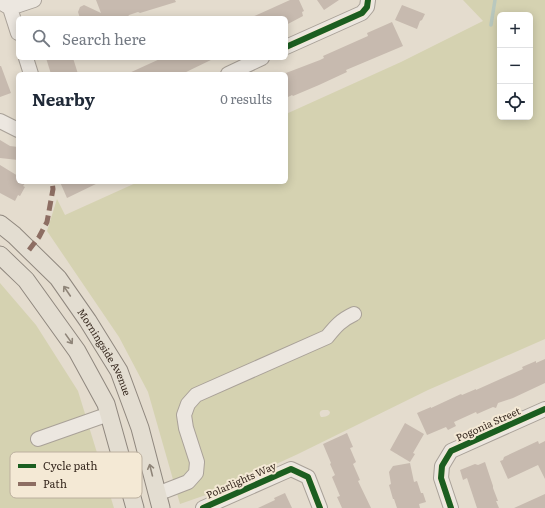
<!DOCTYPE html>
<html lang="en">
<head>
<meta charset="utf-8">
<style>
  body { margin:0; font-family:Literata,serif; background:#f2f2f3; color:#1f2937 }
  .controls { position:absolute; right:12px; top:12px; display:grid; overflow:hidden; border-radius:6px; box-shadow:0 2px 10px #0003 }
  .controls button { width:36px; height:36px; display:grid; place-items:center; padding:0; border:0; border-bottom:1px solid #e0e1e3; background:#fff; color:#1f2937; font:20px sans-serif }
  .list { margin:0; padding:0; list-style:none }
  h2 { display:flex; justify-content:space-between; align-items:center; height:52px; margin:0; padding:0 16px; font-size:17px }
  h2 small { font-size:13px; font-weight:400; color:#747a83 }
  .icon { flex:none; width:22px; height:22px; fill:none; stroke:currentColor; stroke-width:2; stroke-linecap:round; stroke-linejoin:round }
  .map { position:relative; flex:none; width:545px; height:508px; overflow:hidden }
  .search { position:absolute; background:#fff; box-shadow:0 2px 10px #0003; left:16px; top:16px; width:272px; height:44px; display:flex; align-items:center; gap:10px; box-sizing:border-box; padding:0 14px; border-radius:6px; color:#747a83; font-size:15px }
  .panel { position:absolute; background:#fff; box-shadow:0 2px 10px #0003; left:16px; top:72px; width:272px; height:112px; border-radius:6px }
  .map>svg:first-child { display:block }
</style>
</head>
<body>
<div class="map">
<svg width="545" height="508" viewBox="0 0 545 508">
  <rect width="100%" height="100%" fill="#e4dcce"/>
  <path fill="#d5d2b1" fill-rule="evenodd" d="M463 0H545V339L428 390 298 454 220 490 180 504 148 392 119 337 47 231 57 199 65 215 138 182H286V114L401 62 483 21ZM500 15H530V117H500ZM323 410H328L330 412C330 416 325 417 321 417 319 414 319 411 323 410Z
    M0 283 36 325 78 391 114 508H0Z"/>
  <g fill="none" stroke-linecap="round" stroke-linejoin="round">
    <path stroke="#b9c8be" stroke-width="3.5" d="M491 25 495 0"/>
  </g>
  <path fill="#c7baaf" d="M96 0H175L176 2 140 13 138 12 129 15 127 18H80L78 12 80 7 84 5 101 13Z
    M290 0H299L304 11 302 12 303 16 286 25V18H250Z
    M317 0H339L324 10Z
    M402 5 425 14 422 20 420 21 417 29 395 20Z
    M392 22 403 46 346 70 347 72 319 85 293 96 292 95 286 98V73L320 60 324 58 323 56 368 36 367 33Z
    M46 58H73L78 74H51Z
    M162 58H215L182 74H127Z
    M0 66H1L11 93 0 97Z
    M0 140 10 146 18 147V160L0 158Z
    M0 165 18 176V182H26L23 186 25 187 20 196 18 195 15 201 0 193Z
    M60 182H100L67 198Z
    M545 359V383L513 398 498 403 496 408 493 407 477 414 476 412 454 422 456 426 448 430 446 427 427 435 417 413 431 407V408L461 394 462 395 476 389V390L523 369 522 367 536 361V363Z
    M405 423 424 434 413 453 415 454 410 462 390 450Z
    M347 433 353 447 350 448 356 462 353 464 360 480 358 481 371 508H342L337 497 340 496 332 477 335 475 330 464 331 463 323 444Z
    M538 441 539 444 545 441V479L538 465 508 479 500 461 503 460 504 457 506 456Z
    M485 462 493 486V488L498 501H496L499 508H477L467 478 463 480 460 470 475 464 478 465Z
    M410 463 414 482 417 481 421 493H423L426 502 419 504 420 508H397L394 499H393L389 485 391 484 389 472 393 466Z
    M285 493 292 508H258L275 500 274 498Z
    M545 494V508H514Z"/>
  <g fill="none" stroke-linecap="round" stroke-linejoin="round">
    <g stroke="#a9a198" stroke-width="16">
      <path id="minor" d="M0 2 10 8 18 33
        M10 8 34 0
        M286 47 362 13 367 7 368 0
        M26 58 31 74
        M228 74 262 58
        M0 121 18 130
        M38 439 109 414
        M157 494 188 482 196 473 197 462 186 428 184 415 188 404 196 395 327 337C336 326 341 320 354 314
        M203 508 291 469 308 477 320 508
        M451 508 441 478 442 466 451 451 545 409"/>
    </g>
    <g stroke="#8f877e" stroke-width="19">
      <g id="major">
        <path id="s1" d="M0 224 14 235 58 278 88 321 119 371 140 428 161 508"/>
        <path d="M0 255 26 280 77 351 106 404 135 508"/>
      </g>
    </g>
    <use href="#minor" stroke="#ece7e0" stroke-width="14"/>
    <use href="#major" stroke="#e3ddd1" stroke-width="17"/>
    <path stroke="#8d6e63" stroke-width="5" stroke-dasharray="10 5" stroke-linecap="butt" d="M29 250 39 237 47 222 53 189 52 182"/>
    <g stroke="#f4e9d5" stroke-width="8">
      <path id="cycleway" d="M286 47 362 13 367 7 368 0
        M203 508 291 469 308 477 320 508
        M451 508 441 478 442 466 451 451 545 409"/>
    </g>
    <use href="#cycleway" stroke="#1b5e20" stroke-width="6"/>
  </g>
  <defs><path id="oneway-shaft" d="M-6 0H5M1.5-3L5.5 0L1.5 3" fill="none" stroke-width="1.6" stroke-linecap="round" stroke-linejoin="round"/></defs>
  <g stroke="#8e8478">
    <use href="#oneway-shaft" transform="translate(67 291) rotate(-124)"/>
    <use href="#oneway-shaft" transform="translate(69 339) rotate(55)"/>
    <use href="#oneway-shaft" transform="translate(151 470) rotate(-104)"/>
  </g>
  <g text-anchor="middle" stroke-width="4" stroke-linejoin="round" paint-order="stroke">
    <g font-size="10" fill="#382a20" stroke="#f4e9d5">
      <text dy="4" stroke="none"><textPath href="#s1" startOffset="167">Morningside Avenue</textPath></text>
      <text transform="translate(488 424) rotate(-24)" y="4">Pogonia Street</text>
      <text transform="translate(241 480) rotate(-24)" y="4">Polarlights Way</text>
    </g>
  </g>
  <rect x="10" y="452" width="132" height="46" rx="6" fill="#f4e9d5" stroke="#bcb09f" stroke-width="1"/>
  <rect x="18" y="464" width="18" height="4" fill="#1b5e20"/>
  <rect x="18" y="482" width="18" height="4" fill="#8d6e63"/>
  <g font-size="11" fill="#382a20">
    <text x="43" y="470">Cycle path</text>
    <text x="43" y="488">Path</text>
  </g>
</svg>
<div class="controls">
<button>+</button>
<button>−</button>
<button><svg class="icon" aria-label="locate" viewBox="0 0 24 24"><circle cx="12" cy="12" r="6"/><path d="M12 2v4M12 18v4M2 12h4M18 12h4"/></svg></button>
</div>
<div class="search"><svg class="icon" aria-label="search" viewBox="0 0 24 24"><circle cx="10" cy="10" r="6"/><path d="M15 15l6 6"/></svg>Search here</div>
<section class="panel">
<h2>Nearby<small>0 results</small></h2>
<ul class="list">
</ul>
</section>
</div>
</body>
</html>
